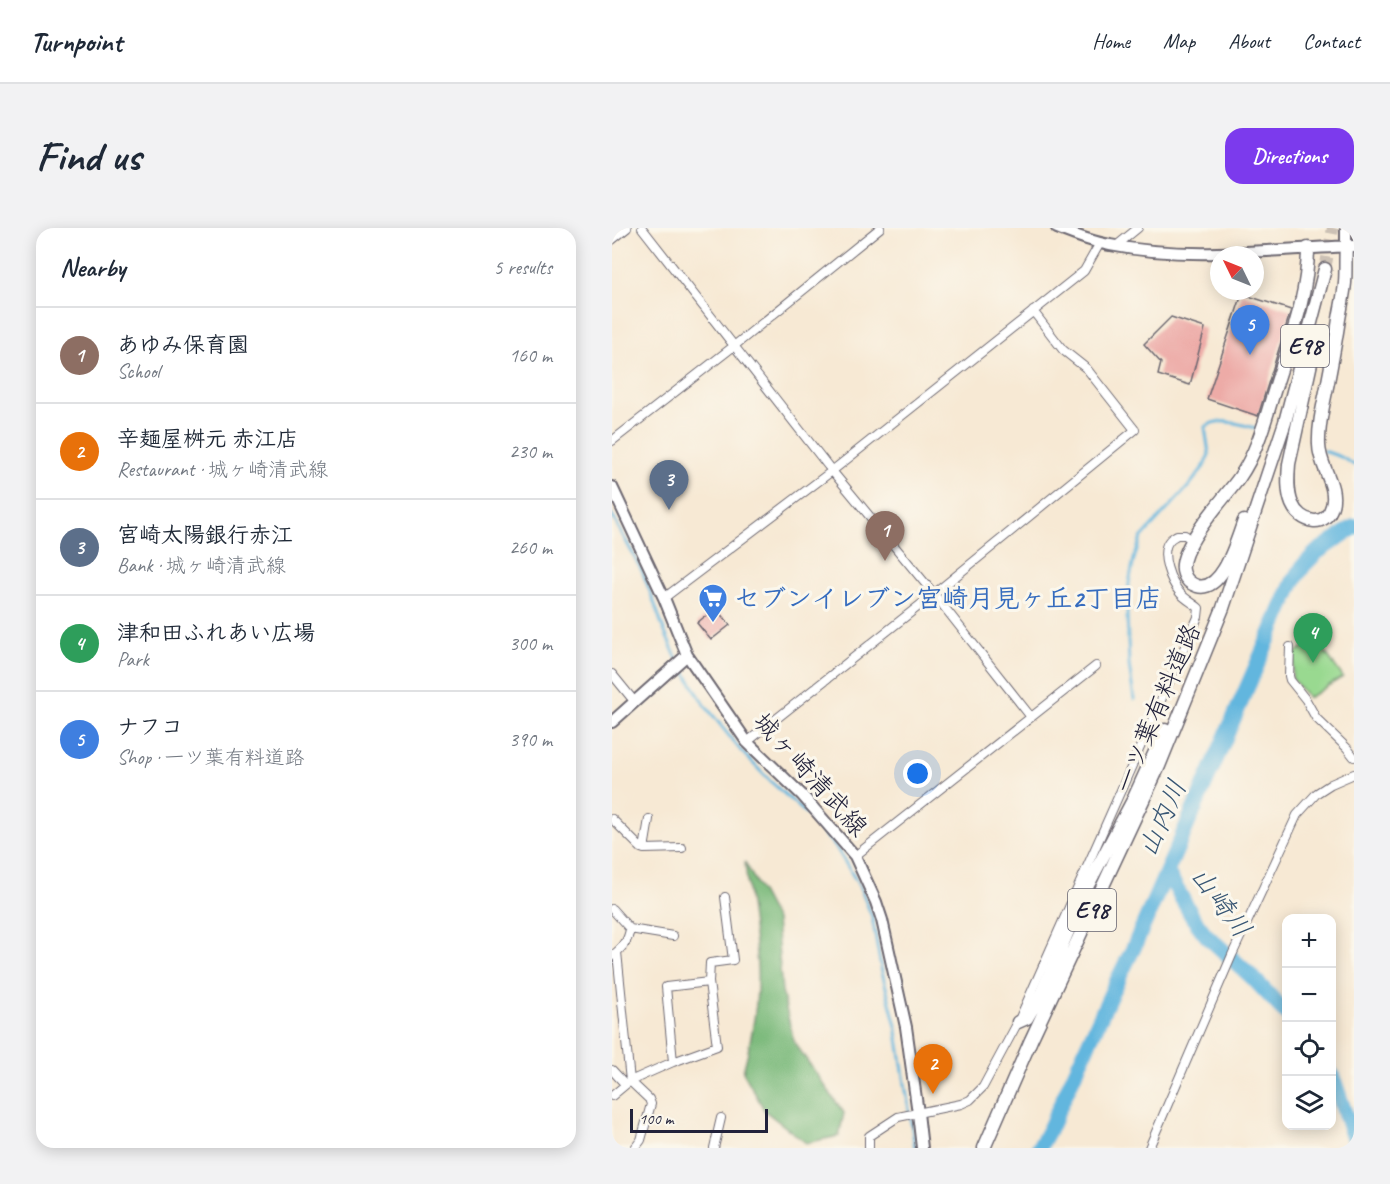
<!DOCTYPE html>
<html lang="en">
<head>
<meta charset="utf-8">
<style>
  body { margin:0; font-family:Caveat,"Klee One",sans-serif; background:#f2f2f3; color:#1f2937 }
  .controls { position:absolute; right:18px; bottom:18px; display:grid; overflow:hidden; border-radius:12px; box-shadow:0 3px 15px #0003 }
  .controls button { width:54px; height:54px; display:grid; place-items:center; padding:0; border:0; border-bottom:2px solid #e0e1e3; background:#fff; color:#1f2937; font:30px sans-serif }
  .compass { position:absolute; left:598px; top:18px; width:54px; height:54px; border-radius:50%; background:#fff; box-shadow:0 3px 15px #0003; rotate:313deg }
  .scale { position:absolute; left:18px; bottom:15px; width:138px; box-sizing:border-box; padding-left:6px; border:3px solid #22223b; border-top:0; font-size:16px; line-height:21px; white-space:nowrap; color:#22223b; -webkit-text-stroke:4px #fbf7ec; paint-order:stroke }
  .you { position:absolute; left:306px; top:546px; width:21px; height:21px; margin:-15px; border:4px solid #fff; border-radius:50%; background:#1a73e8; box-shadow:0 0 0 9px #1a73e833 }
  .badge { display:grid; place-items:center; width:39px; height:39px; border-radius:50%; background:#7c3aed; color:#fff; font-size:20px; font-weight:700 }
  .pin { position:absolute; translate:-50% -50px; filter:drop-shadow(0 2px 3px #0008) }
  .pin::after { content:''; position:absolute; top:32px; width:21px; height:18px; background:inherit; clip-path:polygon(0 0,100% 0,50% 100%) }
  .list { margin:0; padding:0; list-style:none }
  h2 { display:flex; justify-content:space-between; align-items:center; height:78px; margin:0; padding:0 24px; font-size:26px }
  h2 small { font-size:20px; font-weight:400; color:#747a83 }
  .list li { display:grid; grid-template-columns:39px 1fr auto; gap:18px; align-items:center; box-sizing:border-box; height:96px; padding:0 24px; border-top:2px solid #e0e1e3 }
  .list b { display:block; font-size:22px; white-space:nowrap }
  .list p { margin:0; font-size:20px; white-space:nowrap; color:#747a83 }
  .list em { font-size:20px; font-style:normal; color:#747a83 }
  .icon { flex:none; width:33px; height:33px; fill:none; stroke:currentColor; stroke-width:2; stroke-linecap:round; stroke-linejoin:round }
  .map { position:relative; flex:none; width:742px; height:920px; overflow:hidden; border-radius:18px }
  header { display:flex; align-items:center; gap:36px; box-sizing:border-box; height:84px; padding:0 30px; background:#fff; border-bottom:2px solid #e0e1e3 }
  header strong { font-size:28px }
  nav { display:flex; gap:33px; margin-inline-start:auto; font-size:21px }
  .intro { display:flex; align-items:center; justify-content:space-between; box-sizing:border-box; height:144px; padding:0 36px }
  h1 { margin:0; font-size:42px }
  .button { padding:15px 27px; border-radius:18px; background:#7c3aed; color:#fff; font-size:21px; font-weight:700 }
  main { display:flex; gap:36px; padding:0 36px }
  aside { flex:1; background:#fff; border-radius:18px; box-shadow:0 3px 15px #0003 }
  .map>svg:first-child { display:block }
</style>
</head>
<body>
<header>
<strong>Turnpoint</strong>
<nav><a>Home</a><a>Map</a><a>About</a><a>Contact</a></nav>
</header>
<div class="intro"><h1>Find us</h1><a class="button">Directions</a></div>
<main>
<aside>
<h2>Nearby<small>5 results</small></h2>
<ul class="list">
<li><span class="badge" style="background:#8d6e63">1</span><div><b>あゆみ保育園</b><p>School</p></div><em>160 m</em></li>
<li><span class="badge" style="background:#e8710a">2</span><div><b>辛麺屋桝元 赤江店</b><p>Restaurant · 城ヶ崎清武線</p></div><em>230 m</em></li>
<li><span class="badge" style="background:#5c6f8a">3</span><div><b>宮崎太陽銀行赤江</b><p>Bank · 城ヶ崎清武線</p></div><em>260 m</em></li>
<li><span class="badge" style="background:#2e9e5b">4</span><div><b>津和田ふれあい広場</b><p>Park</p></div><em>300 m</em></li>
<li><span class="badge" style="background:#3f7fe0">5</span><div><b>ナフコ</b><p>Shop · 一ツ葉有料道路</p></div><em>390 m</em></li>
</ul>
</aside>
<div class="map">
<svg width="742" height="920" viewBox="0 0 742 920">
  <rect width="100%" height="100%" fill="#fbf7ec"/>
  <filter id="ink" filterUnits="userSpaceOnUse"><feTurbulence type="fractalNoise" baseFrequency=".0167" numOctaves="2"/><feDisplacementMap in="SourceGraphic" scale="12" xChannelSelector="R" yChannelSelector="G"/><feConvolveMatrix kernelMatrix="1 2 1 2 8 2 1 2 1" color-interpolation-filters="sRGB"/></filter>
  <filter id="wash" filterUnits="userSpaceOnUse"><feTurbulence type="fractalNoise" baseFrequency=".008" numOctaves="4" result="noise"/><feDisplacementMap in="SourceGraphic" scale="24" xChannelSelector="R" yChannelSelector="G"/><feGaussianBlur stdDeviation="1.35" result="paint"/><feColorMatrix in="noise" values="0 0 0 0 0 0 0 0 0 0 0 0 0 0 0 0 0 1.4 0 .05"/><feComposite in="paint" operator="in"/></filter>
  <g filter="url(#wash)">
    <rect width="100%" height="100%" fill="#f7e9d4"/>
    <path fill="#99d990" stroke="#5e7e66" stroke-width="1.5" d="M704 411 731 449 696 470 680 450 683 425Z"/>
    <path fill="#7ab97a" stroke="#4e6e5a" stroke-width="1.5" d="M133 634 164 692 170 764 182 814 232 885 227 908 194 915 153 883 131 844C140 810 147 775 145 739 143 704 136 669 133 634Z"/>
    <g fill="none" stroke-linecap="round" stroke-linejoin="round">
      <path stroke="#62b6de" stroke-width="3" d="M712 223 729 229 742 237
        M0 287 30 343 42 374 51 400 63 427 92 476 129 523 158 553 199 590 225 621 248 659 260 689 269 740 284 798 303 920
        M522 471 517 437 515 386 517 355 522 331 529 310 577 258 593 237 597 226 593 199C606 188 630 197 644 200"/>
      <path stroke="#62b6de" stroke-width="16" d="M555 644 581 690 594 707 640 749 674 785
        M720 847 742 912
        M427 920 438 900 502 759 521 721 682 352 692 337 705 324 742 299"/>
    </g>
    <g id="blocks">
      <path fill="#edaba7" d="M630 66 679 82 646 188 595 171Z
        M559 89 593 100 578 157 546 147 549 135 532 116Z
        M103 380 118 397 99 412 85 395Z"/>
    </g>
  </g>
  <g filter="url(#ink)">
    <use href="#blocks" fill-opacity="0" stroke="#6d6871" stroke-width="1.5"/>
    <g fill="none" stroke-linecap="round" stroke-linejoin="round">
      <path stroke="#ccc1b5" stroke-width="12" stroke-dasharray="12 6" stroke-linecap="butt" d="M713 41 721 0"/>
      <g stroke="#6d6871" stroke-width="10">
        <path id="street" d="M30 0 216 238 322 366 419 489
          M0 12 15 0
          M504 18 526 0
          M0 213 122 118 268 0
          M52 370 220 243 472 43 488 15
          M678 419 677 448 678 452 694 472 704 490 735 520 742 529
          M0 446 22 473
          M135 514 322 366 523 202 482 150 475 141 451 122 421 83
          M0 591 29 620 32 621 37 591
          M32 621 70 620
          M243 628 484 438
          M0 681 18 701C16 714 10 720 0 728
          M18 701 61 708
          M5 724 18 853 37 871 39 876 29 912 23 920
          M61 834 54 759 97 754
          M0 842 13 856
          M0 868 18 853 61 834 105 818 97 754 98 735 121 732 113 669
          M102 920 109 890
          M257 920V908L286 889 349 876 358 872 371 859 406 794 586 389 587 380C581 375 573 371 568 365 559 354 547 326 557 313 559 310 562 309 565 307H573L580 312
          M537 920 620 727 685 587 705 565 719 556 742 546"/>
      </g>
      <g stroke="#6d6871" stroke-width="14">
        <path id="secondary" d="M445 0C462 7 480 14 498 17 578 33 661 21 742 18
          M734 18V0
          M0 259 52 370 75 427 135 514 190 567 243 628 264 674 270 692 294 799 306 885 310 920
          M0 494 75 427"/>
      </g>
      <g stroke="#6d6871" stroke-width="15">
        <path id="primary" d="M702 107 699 135 677 236C676 249 675 264 680 276 688 295 714 301 720 278 726 257 707 238 707 217 706 196 712 174 716 154 720 133 724 112 727 91 729 79 732 67 733 55 734 43 733 30 734 18
          M632 293C625 311 611 365 585 358 579 356 574 352 572 346 562 323 613 270 627 250 646 223 654 189 664 157 678 112 696 68 696 20
          M406 794 415 790 429 766 475 659 521 572 553 502
          M372 920 419 812 547 538 611 380 673 194 713 41"/>
      </g>
      <use href="#street" stroke="#fff" stroke-width="8"/>
      <use href="#secondary" stroke="#fff" stroke-width="10"/>
      <use href="#primary" stroke="#fff" stroke-width="12"/>
    </g>
  </g>
  <defs>
    <g id="supermarket-pin" transform="scale(1.5)"><path d="M0 17L-7.5 6A9.5 9.5 0 1 1 7.5 6Z" fill="#3f7fe0" stroke="#fbf7ec"/><path d="M-6-5.5h2.5l.6 2H6L4.5 2H-2.5L-4.4-4H-6ZM-1.5 3.2a1.3 1.3 0 1 0 .1 0ZM3 3.2a1.3 1.3 0 1 0 .1 0Z" fill="#fff"/></g>
  </defs>
  <g fill-rule="evenodd">
    <use href="#supermarket-pin" x="101" y="370"/>
  </g>
  <g text-anchor="middle" stroke-width="6" stroke-linejoin="round" paint-order="stroke">
    <g fill="#fbf7ec" stroke="#636270" stroke-width="1.5">
      <rect x="669" y="97" width="48" height="42" rx="4.5"/>
      <rect x="456" y="661" width="48" height="42" rx="4.5"/>
    </g>
    <g font-size="24" font-weight="bold" fill="#22223b">
      <text x="693" y="126">E98</text>
      <text x="480" y="690">E98</text>
    </g>
    <g font-size="26" font-weight="bold" fill="#366cbe" stroke="#fbf7ec" text-anchor="start">
      <text x="122" y="379">セブンイレブン宮崎月見ヶ丘2丁目店</text>
    </g>
    <g font-size="26" fill="#22223b" stroke="#fbf7ec">
      <text transform="translate(545 480) rotate(-67)" y="9">一ツ葉有料道路</text>
      <text transform="translate(199 546) rotate(48)" y="9">城ヶ崎清武線</text>
    </g>
    <g font-size="27" font-style="italic" fill="#385674" stroke="#fbf7ec">
      <text transform="translate(550 590) rotate(-66)" y="9">山内川</text>
      <text transform="translate(609 674) rotate(53)" y="9">山崎川</text>
    </g>
  </g>
</svg>
<div class="controls">
<button>+</button>
<button>−</button>
<button><svg class="icon" aria-label="locate" viewBox="0 0 24 24"><circle cx="12" cy="12" r="6"/><path d="M12 2v4M12 18v4M2 12h4M18 12h4"/></svg></button>
<button><svg class="icon" aria-label="layers" viewBox="0 0 24 24"><path d="M12 4l9 5-9 5-9-5zM3 14l9 5 9-5"/></svg></button>
</div>
<svg class="compass" viewBox="-18 -18 36 36"><path d="M0-13l5 13h-10z" fill="#e53935"/><path d="M0 13l5-13h-10z" fill="#747a83"/></svg>
<div class="scale">100 m</div>
<div class="you"></div>
<div class="pin badge" style="left:273px;top:333px;background:#8d6e63">1</div>
<div class="pin badge" style="left:321px;top:866px;background:#e8710a">2</div>
<div class="pin badge" style="left:57px;top:282px;background:#5c6f8a">3</div>
<div class="pin badge" style="left:701px;top:435px;background:#2e9e5b">4</div>
<div class="pin badge" style="left:638px;top:127px;background:#3f7fe0">5</div>
</div>
</main>
</body>
</html>
